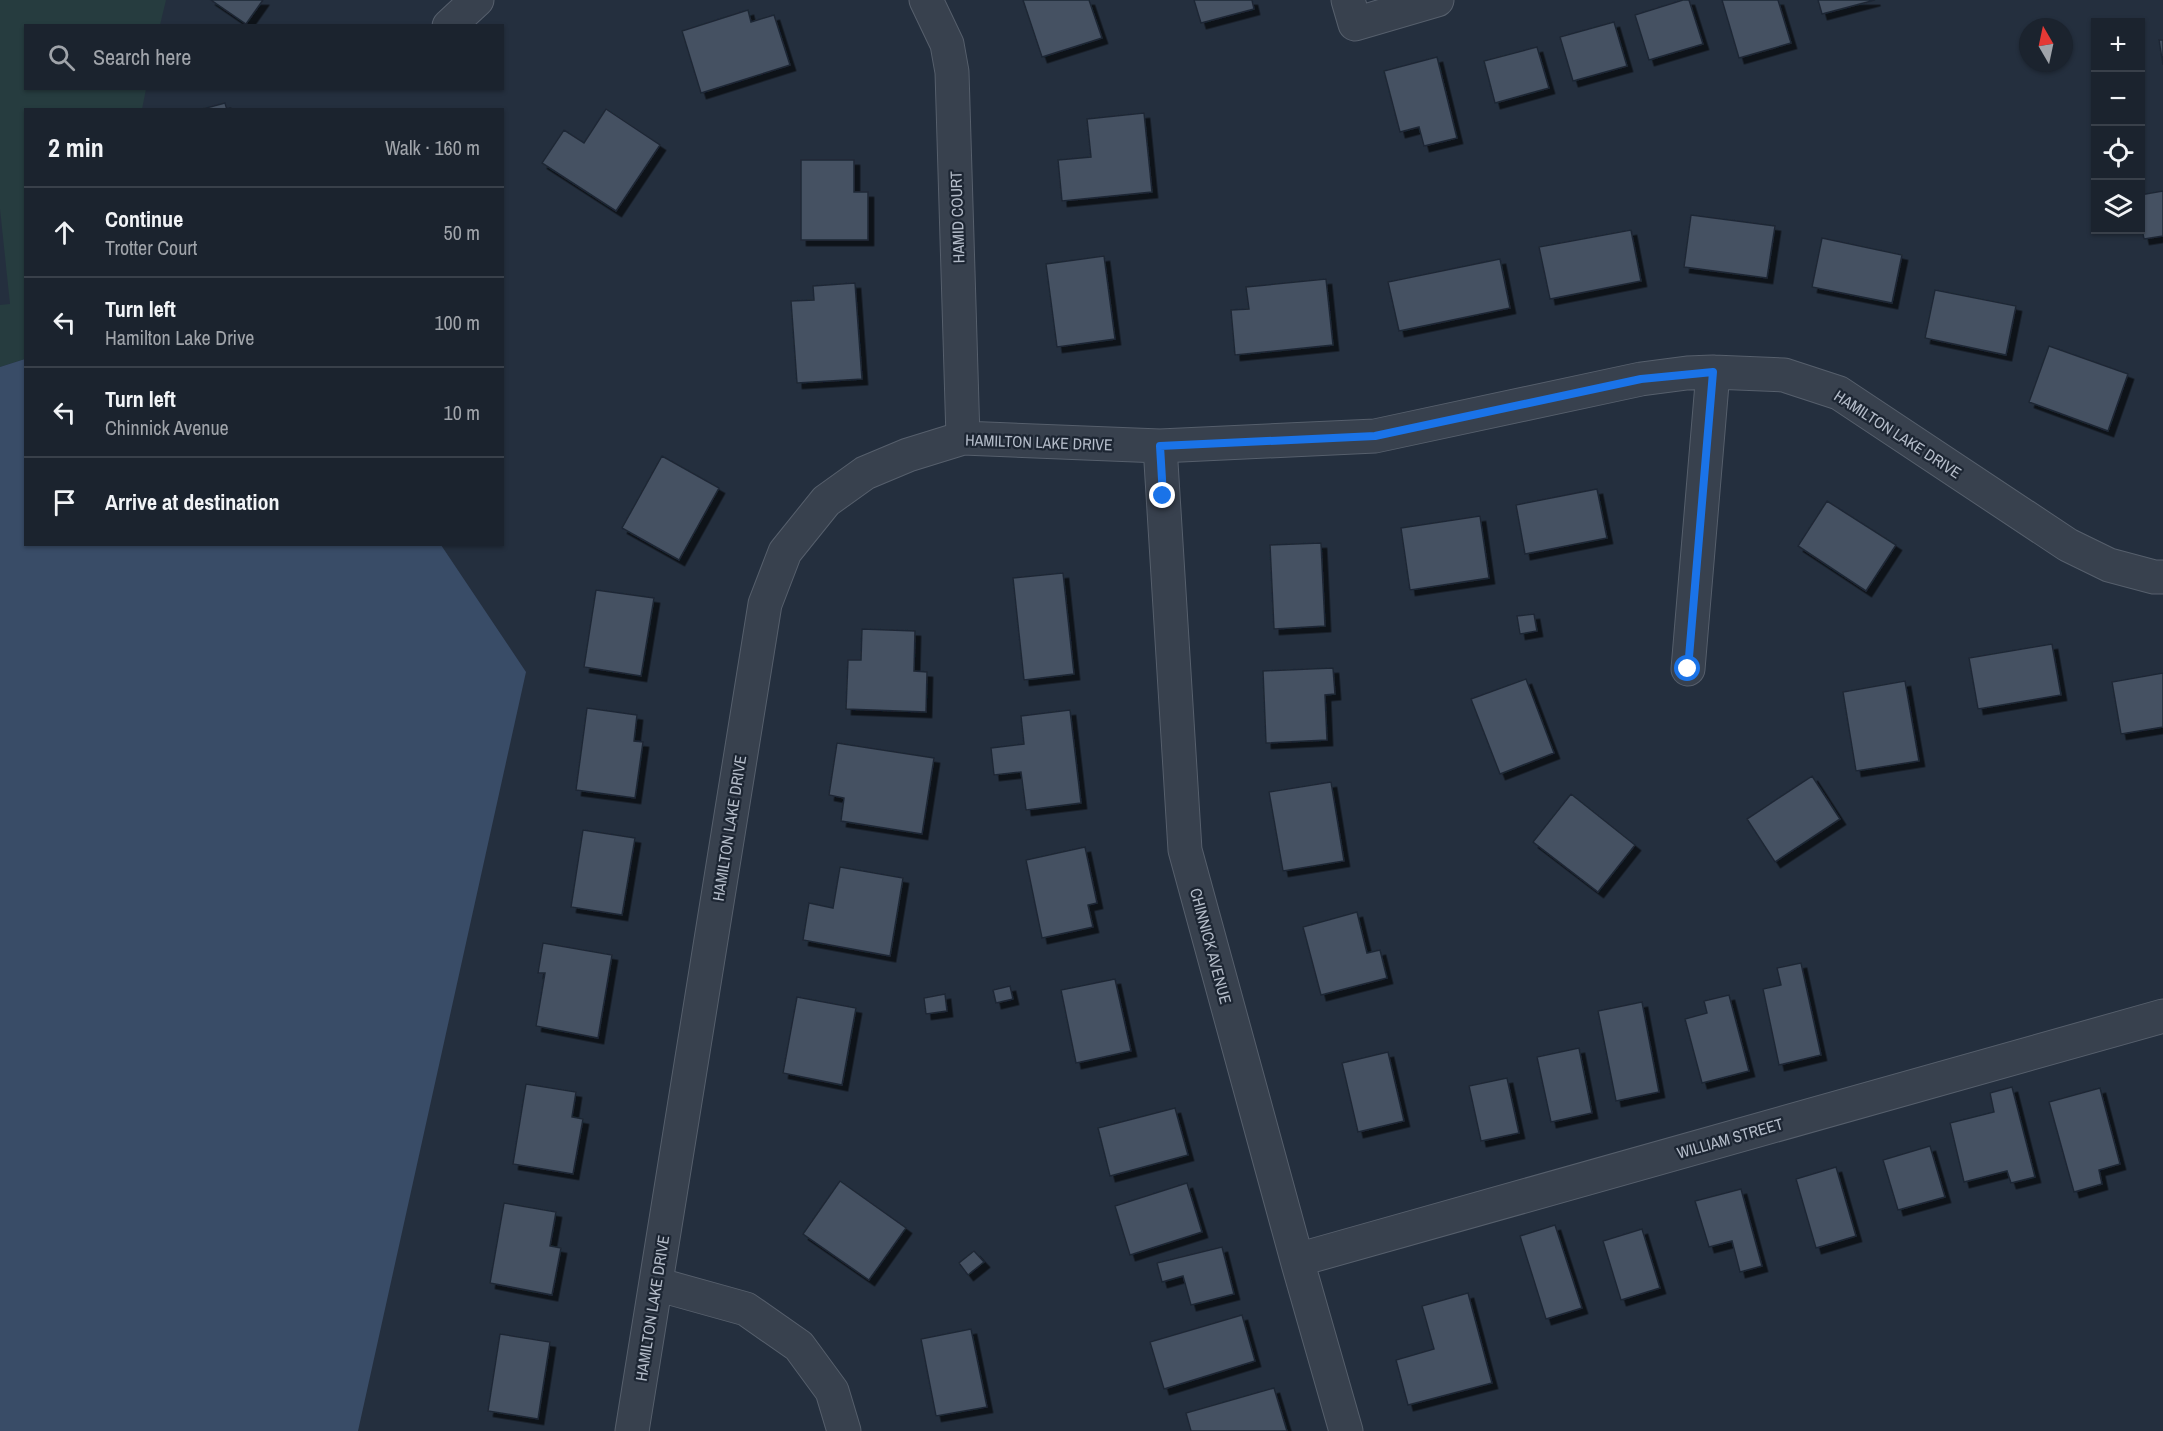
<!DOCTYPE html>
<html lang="en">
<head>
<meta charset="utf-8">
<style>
  body { margin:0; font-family:"Archivo Narrow",sans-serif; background:#242b36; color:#f1f3f6 }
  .controls { position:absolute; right:18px; top:18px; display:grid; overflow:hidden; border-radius:0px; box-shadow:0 2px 4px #0004 }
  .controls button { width:54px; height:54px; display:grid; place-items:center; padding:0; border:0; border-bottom:2px solid #39404a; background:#1b232e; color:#f1f3f6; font:30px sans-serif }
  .compass { position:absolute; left:2019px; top:18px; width:54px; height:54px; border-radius:50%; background:#1b232e; box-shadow:0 2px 4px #0004; rotate:351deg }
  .stop { position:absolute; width:18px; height:18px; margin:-14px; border:4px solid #1a73e8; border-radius:50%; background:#fff }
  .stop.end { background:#1a73e8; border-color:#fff; box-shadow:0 2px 6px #0008 }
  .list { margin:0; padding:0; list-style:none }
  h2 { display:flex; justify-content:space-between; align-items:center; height:78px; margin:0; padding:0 24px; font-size:26px }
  h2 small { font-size:20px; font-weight:400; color:#a0a4aa }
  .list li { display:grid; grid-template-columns:39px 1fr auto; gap:18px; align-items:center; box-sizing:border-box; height:90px; padding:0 24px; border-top:2px solid #39404a }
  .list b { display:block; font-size:22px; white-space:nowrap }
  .list p { margin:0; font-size:20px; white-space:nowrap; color:#a0a4aa }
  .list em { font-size:20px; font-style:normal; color:#a0a4aa }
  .icon { flex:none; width:33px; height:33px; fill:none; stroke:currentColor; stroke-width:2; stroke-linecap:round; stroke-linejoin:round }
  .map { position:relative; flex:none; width:2163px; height:1431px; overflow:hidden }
  .search { position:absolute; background:#1b232e; box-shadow:0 2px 4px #0004; left:24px; top:24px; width:480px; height:66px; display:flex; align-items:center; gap:15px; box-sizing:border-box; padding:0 21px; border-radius:0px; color:#a0a4aa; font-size:22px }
  .panel { position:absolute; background:#1b232e; box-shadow:0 2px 4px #0004; left:24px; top:108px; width:480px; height:438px; border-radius:0px }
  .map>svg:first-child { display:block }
</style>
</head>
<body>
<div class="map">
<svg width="2163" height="1431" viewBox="0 0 2163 1431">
  <defs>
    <filter id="shadow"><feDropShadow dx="5.5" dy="5.5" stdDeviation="0" flood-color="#0009"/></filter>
  </defs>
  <rect width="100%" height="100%" fill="#242f3e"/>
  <path fill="#263c3f" d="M0 0H166L160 25 26 26V88L146 89 142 109 26 110 25 359 0 367V305L10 304 0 209Z"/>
  <path fill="#394c67" d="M25 359 26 544 441 545 526 672 358 1431H0V367Z"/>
  <path fill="#455162" stroke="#1f2835" stroke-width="1.5" filter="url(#shadow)" d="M211 0H263L246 24Z
    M1023 0H1089L1102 38 1042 57Z
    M1194 0H1252L1254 9 1201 23Z
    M1683 0H1689L1703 44 1649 60 1635 15Z
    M1722 0H1778L1791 43 1739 58Z
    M1818 0H1875L1822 14Z
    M748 10 751 22 774 15 790 65 701 93 682 31Z
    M1614 22 1627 66 1573 81 1560 37Z
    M2159 40H2163V65Z
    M1537 47 1549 88 1495 103 1484 61Z
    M1437 57 1457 138 1424 146 1419 127 1400 132 1384 71Z
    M225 103 227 110H199Z
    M606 109 660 145 616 211 542 163 564 130 584 143Z
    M1144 113 1152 192 1062 201 1058 160 1091 157 1087 119Z
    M801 160H854V192H868V240H801Z
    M2163 191V236L2144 239 2140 220V195Z
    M1691 215 1775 226 1767 278 1684 267Z
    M1631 230 1641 281 1550 299 1539 247Z
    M1822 238 1902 255 1892 303 1812 287Z
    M1104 256 1115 339 1057 347 1046 264Z
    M1500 259 1510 308 1399 331 1388 282Z
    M1326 279 1333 345 1235 355 1231 310 1249 309 1246 287Z
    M855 283 862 379 797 383 791 301 814 300 813 286Z
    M1935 290 2016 306 2006 355 1925 338Z
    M2049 346 2128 374 2108 431 2029 402Z
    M662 456 719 488 679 560 622 528Z
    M1597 489 1607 538 1525 554 1516 505Z
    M1827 501 1896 545 1866 591 1798 546Z
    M1480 516 1489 578 1410 590 1401 528Z
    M1321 543 1325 626 1274 629 1270 545Z
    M1063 573 1074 674 1024 680 1013 578Z
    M596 590 654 598 641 676 584 667Z
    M1534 614 1537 631 1520 634 1517 616Z
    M862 629 915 631 914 671 927 672 926 712 846 709 848 660H861Z
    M2052 644 2061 695 1978 709 1969 658Z
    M1333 668 1335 694 1325 695 1327 740 1266 743 1263 671Z
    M2163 673V727L2121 734 2112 682Z
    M1526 679 1554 753 1500 774 1471 699Z
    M1905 681 1919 761 1856 771 1843 692Z
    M587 708 637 715 634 741 643 742 635 798 576 790Z
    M1070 710 1081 803 1026 810 1021 772 994 775 991 748 1024 744 1021 716Z
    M837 743 934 758 922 834 841 821 844 798 829 795Z
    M1812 776 1840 819 1775 862 1747 819Z
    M1331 782 1344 861 1283 871 1269 792Z
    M1571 794 1635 845 1598 892 1533 842Z
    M583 830 635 838 622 915 571 907Z
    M1085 847 1097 903 1088 905 1093 927 1042 938 1026 860Z
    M840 867 903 878 890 956 803 940 809 903 833 908Z
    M1357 912 1367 953 1380 950 1387 978 1321 995 1303 927Z
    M543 943 612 955 598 1038 536 1026 545 973H538Z
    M1801 963 1821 1055 1779 1065 1763 989 1781 985 1777 968Z
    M1115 979 1131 1051 1076 1063 1061 990Z
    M1010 986 1013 999 996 1003 993 990Z
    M945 994 947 1011 926 1014 924 998Z
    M1729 995 1749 1071 1702 1083 1685 1019 1707 1013 1704 1001Z
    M797 997 856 1008 842 1085 783 1073Z
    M1642 1002 1659 1092 1616 1101 1598 1011Z
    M1579 1048 1592 1113 1551 1122 1537 1057Z
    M1388 1052 1404 1121 1358 1132 1342 1063Z
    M1507 1078 1519 1133 1481 1141 1469 1086Z
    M526 1084 576 1092 572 1117 583 1119 573 1174 513 1164Z
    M2012 1087 2035 1177 2011 1183 2007 1171 1964 1182 1950 1123 1994 1112 1990 1093Z
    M2100 1088 2120 1164 2099 1170 2102 1184 2074 1192 2049 1102Z
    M1175 1108 1188 1155 1110 1176 1098 1128Z
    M1930 1146 1945 1197 1898 1210 1883 1160Z
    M1836 1167 1856 1236 1816 1248 1796 1179Z
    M840 1181 906 1228 869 1280 803 1234Z
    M1187 1183 1202 1232 1130 1255 1115 1206Z
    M1741 1189 1762 1266 1740 1272 1732 1241 1709 1247 1695 1201Z
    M504 1203 556 1212 550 1246 561 1248 552 1295 490 1283Z
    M1555 1225 1582 1308 1546 1319 1520 1236Z
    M1642 1229 1660 1288 1621 1300 1603 1241Z
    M1222 1247 1234 1294 1191 1305 1183 1276 1162 1282 1157 1263Z
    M974 1251 984 1262 968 1275 959 1263Z
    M1468 1293 1492 1383 1408 1405 1396 1360 1434 1349 1422 1306Z
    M1242 1315 1255 1361 1164 1389 1150 1342Z
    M971 1329 987 1407 936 1416 921 1339Z
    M500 1334 550 1342 538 1419 488 1411Z
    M1274 1388 1287 1431H1191L1186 1413Z"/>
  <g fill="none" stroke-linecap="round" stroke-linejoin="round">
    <g stroke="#565f6c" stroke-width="35">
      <path id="street" d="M926 0 947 44 952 72 963 438
        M1348 0 1355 24 1437 0
        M449 26 477 0
        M1160 446 1185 850 1297 1260 1346 1431
        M1688 669 1713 372
        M1297 1260 2163 1016
        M656 1284 746 1309 799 1346 832 1391 844 1431
        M632 1431 765 604 785 552 826 501 865 473 908 455 963 438 1160 446 1375 436 1641 379 1687 373 1713 372 1784 375 1839 393 2068 545 2109 565 2154 577H2163"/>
    </g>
    <use href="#street" stroke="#38414e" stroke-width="33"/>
  </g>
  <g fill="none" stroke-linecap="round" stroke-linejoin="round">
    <path stroke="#1a73e8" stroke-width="8" d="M1163 496 1160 446 1375 436 1641 379 1713 372 1688 669"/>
  </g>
  <g text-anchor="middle" stroke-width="4.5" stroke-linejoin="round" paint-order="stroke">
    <g font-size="16" fill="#b4bcc9" stroke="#1d2633">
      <text transform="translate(957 217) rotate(-92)" y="6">HAMID COURT</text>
      <text transform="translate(1898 434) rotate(33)" y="6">HAMILTON LAKE DRIVE</text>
      <text transform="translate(1039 442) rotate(2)" y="6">HAMILTON LAKE DRIVE</text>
      <text transform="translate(729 828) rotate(-81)" y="6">HAMILTON LAKE DRIVE</text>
      <text transform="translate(1211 946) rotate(75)" y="6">CHINNICK AVENUE</text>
      <text transform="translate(1730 1138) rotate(-16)" y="6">WILLIAM STREET</text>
      <text transform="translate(652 1308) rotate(-81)" y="6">HAMILTON LAKE DRIVE</text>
    </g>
  </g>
</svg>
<div class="controls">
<button>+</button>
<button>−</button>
<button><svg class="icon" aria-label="locate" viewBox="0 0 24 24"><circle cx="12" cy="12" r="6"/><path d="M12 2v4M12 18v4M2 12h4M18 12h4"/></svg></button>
<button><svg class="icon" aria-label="layers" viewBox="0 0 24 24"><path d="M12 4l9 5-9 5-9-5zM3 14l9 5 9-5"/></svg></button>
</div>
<svg class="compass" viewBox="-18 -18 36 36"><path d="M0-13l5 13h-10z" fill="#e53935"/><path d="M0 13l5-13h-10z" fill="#a0a4aa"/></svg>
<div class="stop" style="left:1688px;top:669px"></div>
<div class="stop end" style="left:1163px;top:496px"></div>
<div class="search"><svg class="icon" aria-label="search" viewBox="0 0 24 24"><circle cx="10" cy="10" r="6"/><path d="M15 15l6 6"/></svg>Search here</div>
<section class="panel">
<h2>2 min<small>Walk · 160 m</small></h2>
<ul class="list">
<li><svg class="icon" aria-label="ahead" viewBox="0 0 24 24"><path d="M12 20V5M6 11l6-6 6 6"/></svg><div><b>Continue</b><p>Trotter Court</p></div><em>50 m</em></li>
<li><svg class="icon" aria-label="left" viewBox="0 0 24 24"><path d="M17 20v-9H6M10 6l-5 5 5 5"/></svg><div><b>Turn left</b><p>Hamilton Lake Drive</p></div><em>100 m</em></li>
<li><svg class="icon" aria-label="left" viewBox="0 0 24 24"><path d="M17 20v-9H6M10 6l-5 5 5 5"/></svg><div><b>Turn left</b><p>Chinnick Avenue</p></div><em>10 m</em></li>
<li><svg class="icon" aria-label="arrive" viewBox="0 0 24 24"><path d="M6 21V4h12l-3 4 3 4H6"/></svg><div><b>Arrive at destination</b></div></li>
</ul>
</section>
</div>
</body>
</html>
